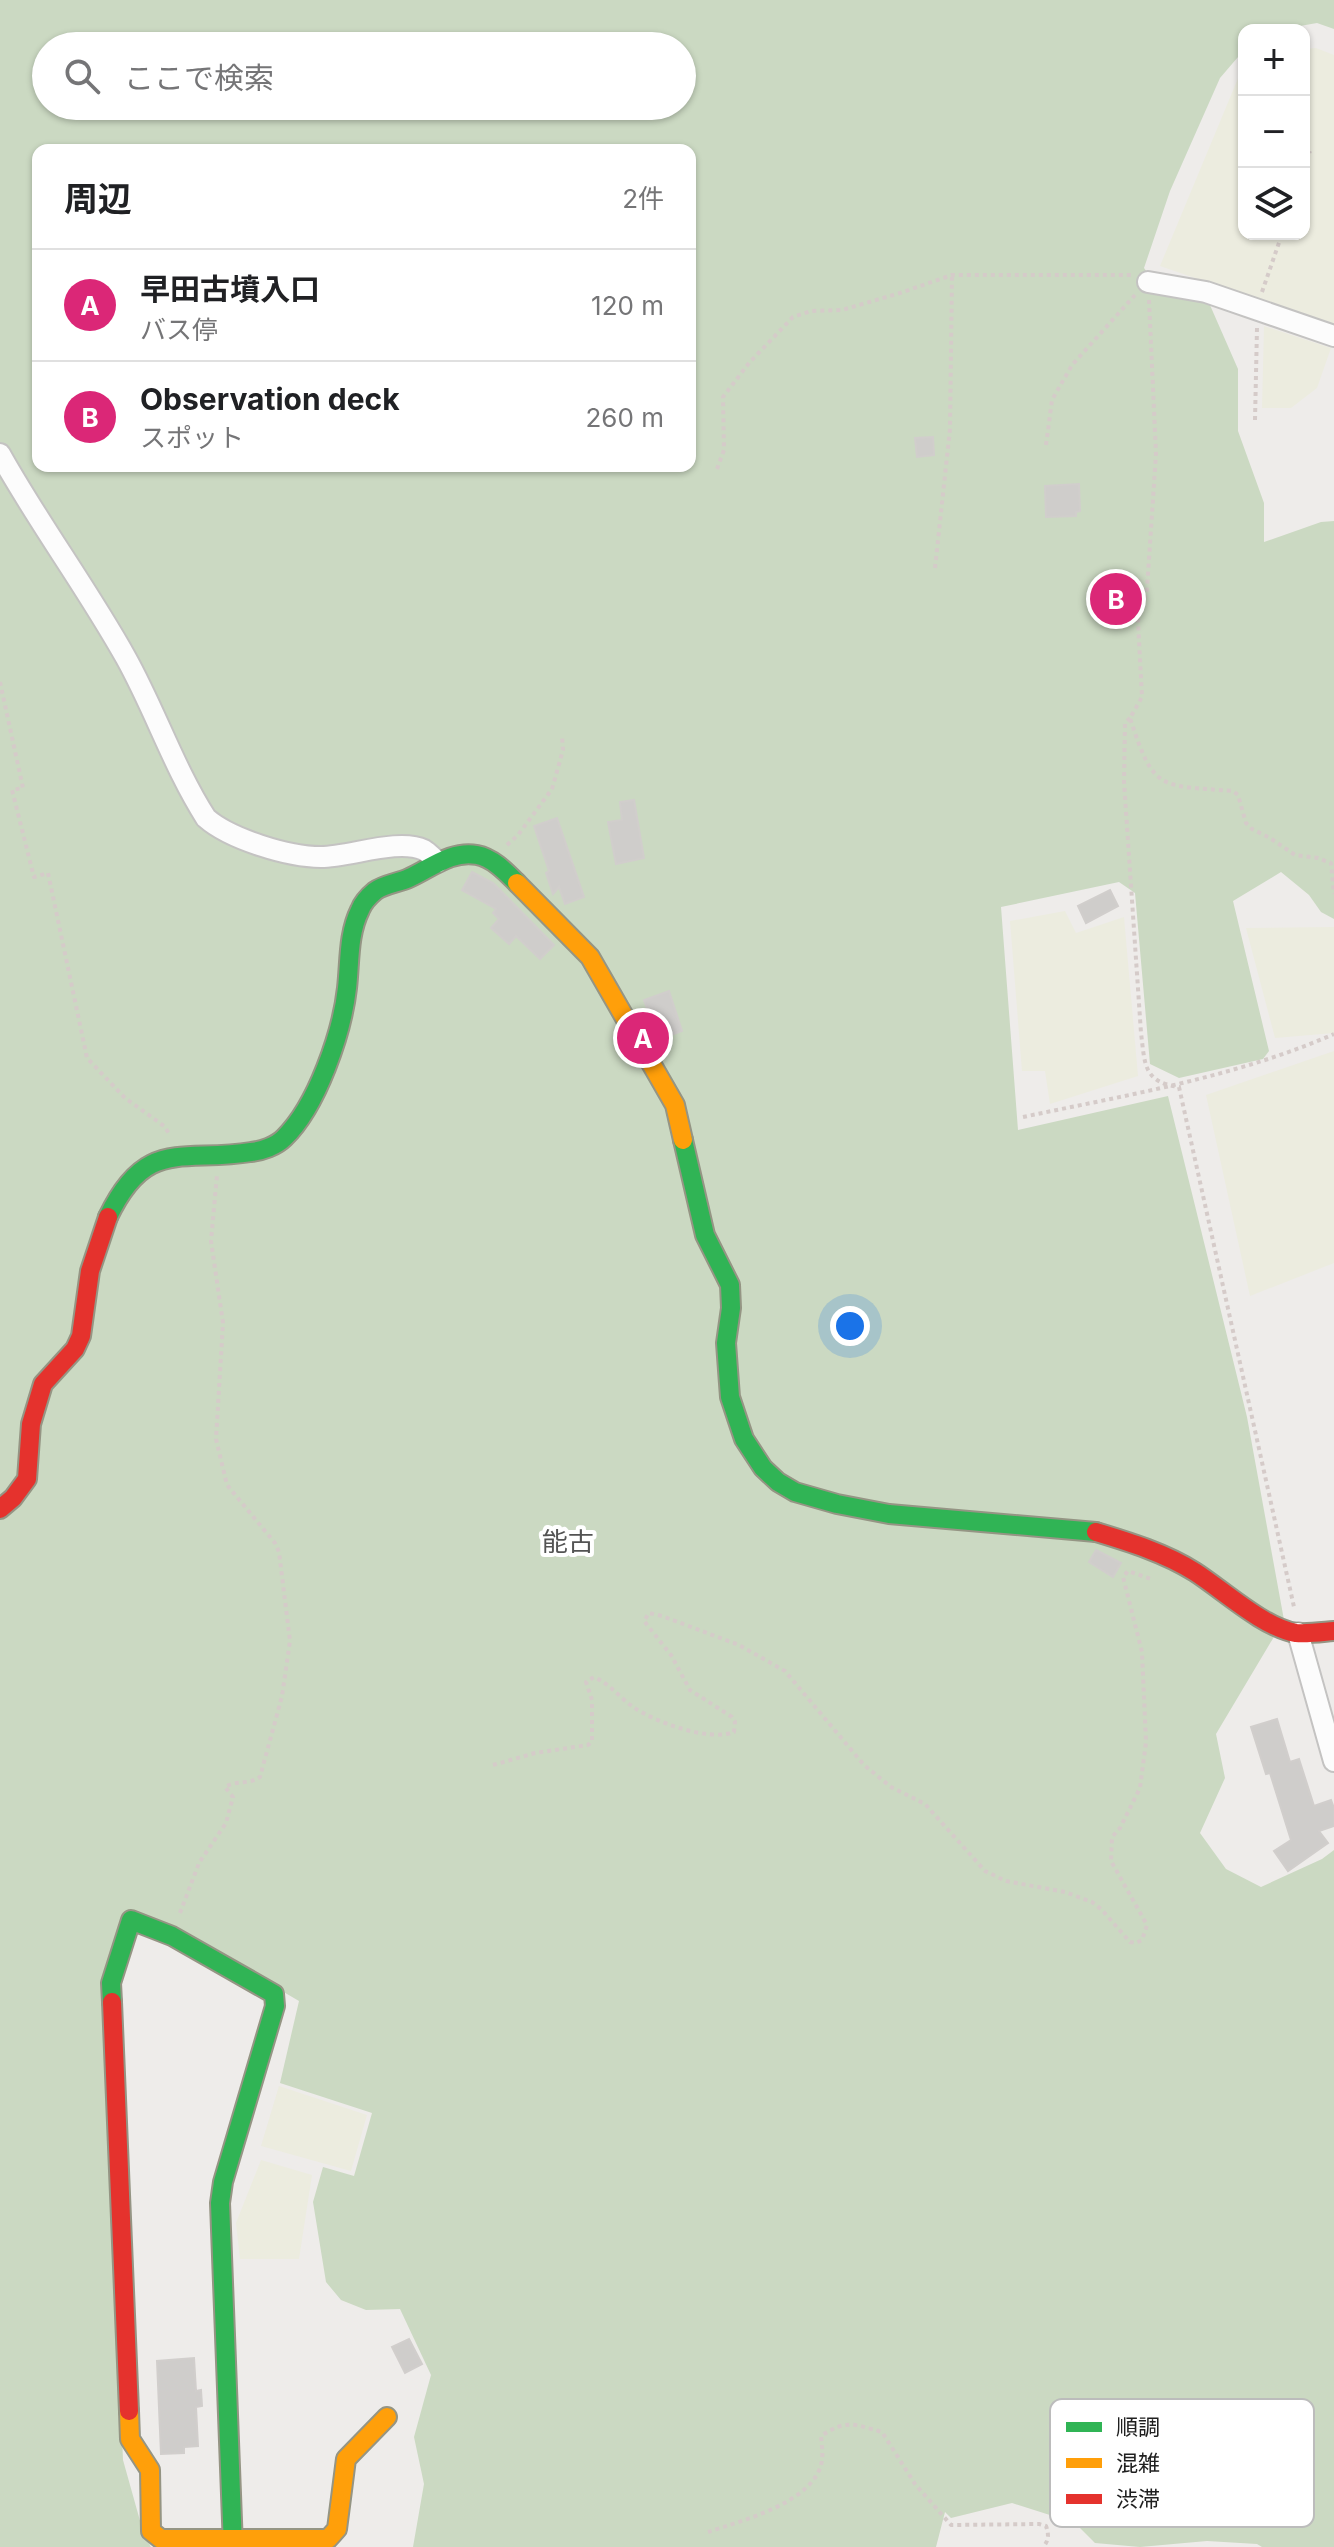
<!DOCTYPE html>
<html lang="ja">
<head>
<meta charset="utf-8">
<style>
  body { margin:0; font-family:Inter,"Noto Sans JP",sans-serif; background:#f6f6f6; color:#202124 }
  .controls { position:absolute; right:24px; top:24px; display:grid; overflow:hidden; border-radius:16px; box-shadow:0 2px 6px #0004 }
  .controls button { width:72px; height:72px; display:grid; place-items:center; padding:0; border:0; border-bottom:2px solid #e0e0e0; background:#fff; color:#202124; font:40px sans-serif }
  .you { position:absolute; left:850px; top:1326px; width:28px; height:28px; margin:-20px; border:6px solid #fff; border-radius:50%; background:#1a73e8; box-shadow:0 0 0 12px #1a73e833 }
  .badge { display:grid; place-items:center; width:52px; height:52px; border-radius:50%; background:#db2777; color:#fff; font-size:26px; font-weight:700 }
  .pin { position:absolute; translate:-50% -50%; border:4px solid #fff; box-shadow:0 2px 8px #0006 }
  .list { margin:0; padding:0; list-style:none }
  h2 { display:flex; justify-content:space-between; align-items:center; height:104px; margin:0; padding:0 32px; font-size:34px }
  h2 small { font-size:26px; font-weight:400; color:#757577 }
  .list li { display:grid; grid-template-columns:52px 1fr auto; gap:24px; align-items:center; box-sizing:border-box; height:112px; padding:0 32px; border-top:2px solid #e0e0e0 }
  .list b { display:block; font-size:30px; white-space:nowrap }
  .list p { margin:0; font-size:26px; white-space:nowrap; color:#757577 }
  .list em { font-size:26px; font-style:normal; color:#757577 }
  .icon { flex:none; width:44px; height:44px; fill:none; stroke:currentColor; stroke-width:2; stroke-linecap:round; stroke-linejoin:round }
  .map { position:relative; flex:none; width:1334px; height:2547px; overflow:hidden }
  .search { position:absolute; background:#fff; box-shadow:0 2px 6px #0004; left:32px; top:32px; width:664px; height:88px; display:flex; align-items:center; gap:20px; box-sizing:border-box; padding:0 28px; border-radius:44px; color:#757577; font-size:30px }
  .panel { position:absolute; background:#fff; box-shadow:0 2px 6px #0004; left:32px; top:144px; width:664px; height:328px; border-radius:16px }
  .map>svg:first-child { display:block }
</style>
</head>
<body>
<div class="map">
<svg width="1334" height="2547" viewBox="0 0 1334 2547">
  <rect width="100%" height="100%" fill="#eeecea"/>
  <path fill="#ececdf" d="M1316 48 1334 55V326L1160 266 1239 76 1244 73V234H1304V49Z
    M1264 326 1331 348 1317 388 1291 408H1262Z
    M1065 911 1076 933 1124 917 1138 1076 1050 1104 1045 1071H1022L1010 921Z
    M1334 927V1033L1275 1038 1246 928Z
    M1334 1051V1263L1250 1296 1206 1095Z
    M279 2086 367 2115 351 2171 261 2146Z
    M261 2160 312 2175 299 2259H240L236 2223Z"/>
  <path fill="#cbd9c2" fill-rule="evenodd" d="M0 0H1334V29L1317 23 1277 30H1244V50L1220 78 1170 191 1144 268 1160 290 1206 296 1238 369V431L1264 503V542L1321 522 1334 521V919L1321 912 1309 895 1281 872 1233 901 1269 1051 1263 1059 1179 1078 1150 1064 1135 893 1119 882 1001 907 1018 1130 1168 1096 1247 1417 1284 1620 1216 1734 1225 1778 1200 1833 1226 1869 1261 1887 1322 1859 1334 1850V2547H1262L1257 2544 1207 2541 1140 2547 1095 2543 1075 2523 1012 2503 951 2518 945 2512 936 2547H413L424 2484 414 2437 431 2375 400 2309 366 2310 341 2300 326 2282 313 2202 323 2167 354 2176 372 2113 280 2083 299 2001 165 1923 126 1912 104 1984 123 2460 144 2535 151 2547H0ZM46 46H682V106H46ZM38 150H690V466H38Z"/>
  <path fill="#cfcdcb" stroke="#d1cecc" stroke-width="2" d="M933 437 934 455 917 457 915 438Z
    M1079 484 1080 511 1076 512V516L1046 517 1045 486Z
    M634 800 644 858 616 864 608 822 622 820 620 802Z
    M557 818 584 897 565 904 559 887 553 894 546 873 549 871 534 826Z
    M472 872 493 883 554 945 540 959 516 936 509 944 491 928 499 919 493 913 496 909 462 890Z
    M1110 890 1118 906 1086 923 1078 906Z
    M669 991 682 1031 658 1040 644 1000Z
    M1096 1550 1121 1563 1113 1577 1089 1562Z
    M1277 1719 1290 1762 1299 1759 1314 1806 1331 1800 1334 1808V1826L1319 1831 1328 1843 1288 1871 1274 1851 1291 1840 1270 1773 1266 1774 1251 1727Z
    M409 2339 422 2364 405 2373 392 2347Z
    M194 2358 196 2391 201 2390 202 2406 196 2407 198 2446 184 2447V2453L161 2454 157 2361Z"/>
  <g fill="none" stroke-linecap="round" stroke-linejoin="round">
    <g stroke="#c4c3c2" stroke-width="24">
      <path id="street" d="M1148 282 1206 292 1334 336
        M0 454C39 524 87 588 126 658 155 710 174 768 206 818 230 839 288 857 321 857 350 857 398 838 424 850 429 853 434 859 438 862
        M1298 1633 1334 1761"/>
    </g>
    <g stroke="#959584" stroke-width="22">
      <path id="fast" d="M683 1140 705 1235 730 1285 731 1308 726 1343 730 1397 744 1439 763 1468 778 1482 795 1492 837 1504 889 1514 1096 1532
        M108 1217C146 1137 182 1163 251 1152 262 1151 276 1146 284 1138 317 1106 342 1033 347 988 350 962 348 934 360 910 363 902 369 896 375 891 385 884 398 883 409 878 431 868 452 850 477 855 493 858 506 872 517 883
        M112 2002 111 1983 131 1920 172 1936 274 1994 275 2006 223 2182 220 2203 233 2547"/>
    </g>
    <g stroke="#959584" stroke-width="22">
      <path id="slow" d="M517 883 590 957 675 1105 683 1140
        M129 2411 130 2439 150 2470 151 2531 161 2539H328L337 2529 346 2459 387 2417"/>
    </g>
    <g stroke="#959584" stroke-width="22">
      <path id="jam" d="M0 1509 13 1498 27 1479 31 1424 43 1384 75 1349 81 1336 90 1271 108 1217
        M1096 1532C1129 1542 1165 1553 1195 1572 1223 1590 1264 1628 1296 1633 1308 1634 1322 1632 1334 1631
        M112 2002 129 2411"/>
    </g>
    <path stroke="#d5cbc9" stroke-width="4" stroke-dasharray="4 4" stroke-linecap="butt" d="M1304 168 1310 151
      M1262 292 1282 234
      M1149 300 1156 454 1147 589 1138 621 1142 697 1130 718C1154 792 1159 785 1233 791L1238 795 1246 823 1252 829 1270 838 1295 855 1318 858 1331 863 1334 894
      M1255 420 1257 328
      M1046 445 1052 400 1072 365 1135 295
      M717 469 724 450 723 397 749 363 793 317 811 311 842 310 900 293 952 275H1133
      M935 568 950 429 952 275
      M0 682 23 788 12 790 34 877 48 873 87 1058 125 1098 164 1126 170 1135
      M1130 718 1125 723 1124 782 1141 1033C1145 1064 1143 1082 1179 1087L1294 1607
      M507 845 518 835 552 789 563 750 562 736
      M1023 1117C1127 1095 1236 1077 1334 1034
      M493 1765 535 1753 588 1745 592 1741V1700L586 1682 594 1677C610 1684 619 1697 633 1707 655 1722 709 1742 734 1732L735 1722 732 1717 690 1690 671 1655 644 1621 649 1613 662 1616 739 1645 785 1671 864 1765 891 1787 925 1804 985 1871 1006 1881 1065 1892 1092 1902 1102 1910 1130 1942 1136 1943 1142 1940 1147 1925 1111 1861 1112 1837 1120 1828 1140 1788 1146 1742 1142 1652 1123 1577 1128 1571 1151 1579
      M180 1913 199 1863 226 1823 233 1797 225 1787C236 1780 249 1785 260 1777L282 1696 290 1641 279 1552 275 1543 227 1485 216 1439 223 1323 211 1241 217 1175
      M708 2532C741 2521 807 2504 820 2468 824 2458 822 2447 821 2436 847 2419 853 2424 882 2432L915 2484 951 2525 1039 2524 1046 2526C1049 2535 1049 2540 1043 2547"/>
    <use href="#street" stroke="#fcfcfc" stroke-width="20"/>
    <use href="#fast" stroke="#30b455" stroke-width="18"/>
    <use href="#slow" stroke="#ff9f0a" stroke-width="18"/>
    <use href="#jam" stroke="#e5322d" stroke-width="18"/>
  </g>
  <g text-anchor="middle" stroke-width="8" stroke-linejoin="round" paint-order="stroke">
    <g font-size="26" fill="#535353" stroke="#fff">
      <text x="568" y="1551">能古</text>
    </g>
  </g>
  <rect x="1050" y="2399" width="264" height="128" rx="12" fill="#fff" stroke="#bcbcbc" stroke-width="2"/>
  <rect x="1066" y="2422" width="36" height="10" fill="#30b455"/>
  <rect x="1066" y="2458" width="36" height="10" fill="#ff9f0a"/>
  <rect x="1066" y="2494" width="36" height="10" fill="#e5322d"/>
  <g font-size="22" fill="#202020">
    <text x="1116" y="2435">順調</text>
    <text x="1116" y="2471">混雑</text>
    <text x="1116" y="2507">渋滞</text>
  </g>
</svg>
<div class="controls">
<button>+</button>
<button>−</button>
<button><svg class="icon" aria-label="layers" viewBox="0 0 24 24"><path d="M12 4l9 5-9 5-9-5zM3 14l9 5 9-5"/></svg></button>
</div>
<div class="you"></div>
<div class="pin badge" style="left:643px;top:1038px">A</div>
<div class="pin badge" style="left:1116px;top:599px">B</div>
<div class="search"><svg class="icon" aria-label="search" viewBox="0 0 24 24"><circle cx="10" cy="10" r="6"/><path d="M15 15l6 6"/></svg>ここで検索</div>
<section class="panel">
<h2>周辺<small>2件</small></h2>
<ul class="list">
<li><span class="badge">A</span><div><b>早田古墳入口</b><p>バス停</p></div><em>120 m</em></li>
<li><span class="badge">B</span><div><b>Observation deck</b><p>スポット</p></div><em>260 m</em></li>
</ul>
</section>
</div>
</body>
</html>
